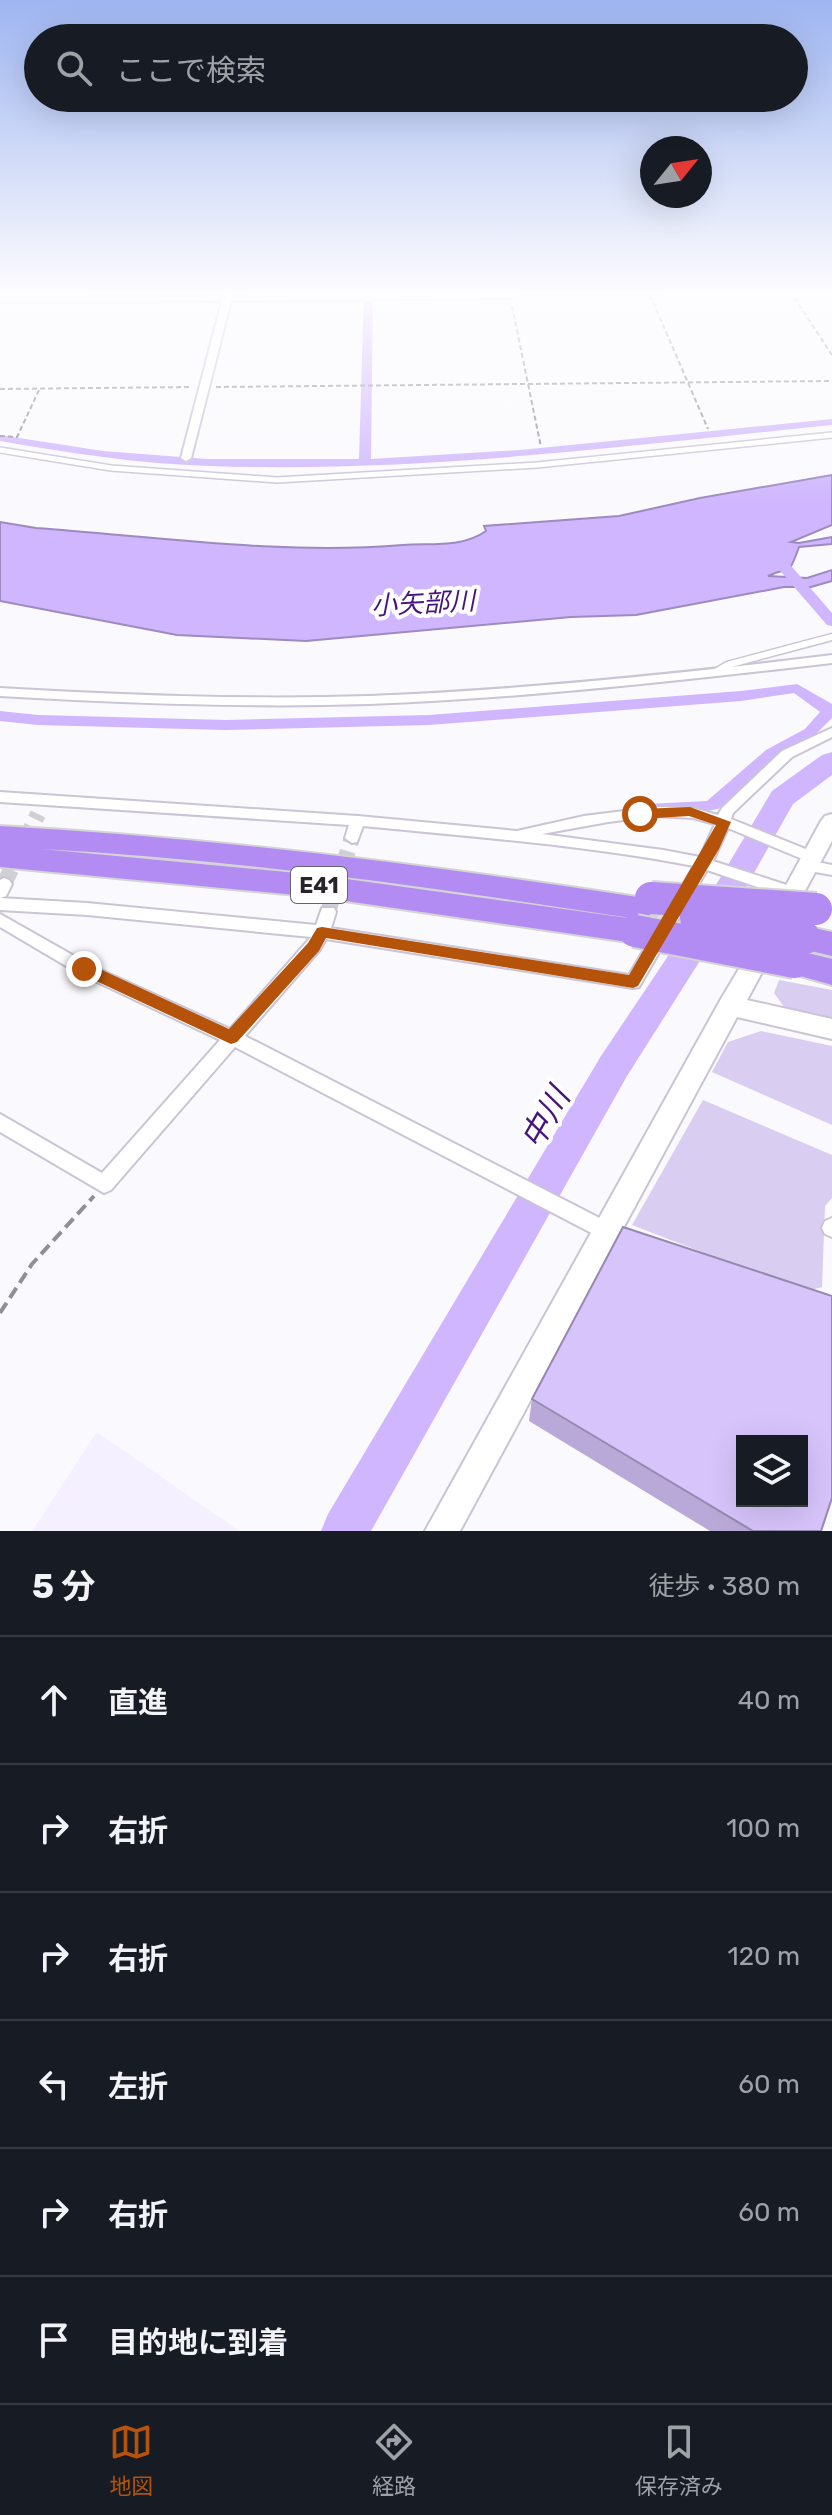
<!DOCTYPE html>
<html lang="ja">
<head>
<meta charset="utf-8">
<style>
  body { margin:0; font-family:Rubik,"Noto Sans JP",sans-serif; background:#242831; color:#f1f3f6 }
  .controls { position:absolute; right:24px; bottom:24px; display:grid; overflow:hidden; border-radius:0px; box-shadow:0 8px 32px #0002 }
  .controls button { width:72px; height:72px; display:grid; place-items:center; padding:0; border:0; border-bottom:2px solid #363941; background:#171b24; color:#f1f3f6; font:40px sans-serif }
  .compass { position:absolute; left:640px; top:136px; width:72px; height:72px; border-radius:50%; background:#171b24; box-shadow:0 8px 32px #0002; rotate:60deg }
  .stop { position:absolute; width:24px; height:24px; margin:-18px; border:6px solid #b45309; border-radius:50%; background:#fff }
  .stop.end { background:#b45309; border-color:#fff; box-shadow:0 2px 8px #0008 }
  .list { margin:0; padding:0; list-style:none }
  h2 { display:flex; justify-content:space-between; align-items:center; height:104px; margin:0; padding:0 32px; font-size:34px }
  h2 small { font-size:26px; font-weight:400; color:#9ea1a6 }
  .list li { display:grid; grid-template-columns:52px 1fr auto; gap:24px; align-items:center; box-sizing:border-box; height:128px; padding:0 32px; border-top:2px solid #363941 }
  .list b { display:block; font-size:30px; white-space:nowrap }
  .list em { font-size:26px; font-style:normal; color:#9ea1a6 }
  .icon { flex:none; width:44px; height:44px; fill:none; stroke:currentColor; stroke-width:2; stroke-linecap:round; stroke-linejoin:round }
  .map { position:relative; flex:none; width:832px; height:1531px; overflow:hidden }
  .search { position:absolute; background:#171b24; box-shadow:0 8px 32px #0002; left:24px; right:24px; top:24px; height:88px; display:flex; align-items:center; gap:20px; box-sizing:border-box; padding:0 28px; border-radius:44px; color:#9ea1a6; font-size:30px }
  .sheet { height:872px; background:#171b24 }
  nav { display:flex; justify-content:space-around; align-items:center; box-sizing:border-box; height:112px; border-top:2px solid #363941; background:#171b24; font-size:22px; color:#9ea1a6 }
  nav a { display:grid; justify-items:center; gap:4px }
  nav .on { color:#b45309 }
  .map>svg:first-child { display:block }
</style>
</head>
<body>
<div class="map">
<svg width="832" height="1531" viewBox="0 0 832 1531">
  <rect width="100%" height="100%" fill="#faf9fd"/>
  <path fill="#f5f0ff" d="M97 1432 239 1531H32Z"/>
  <path fill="#d9cdf1" d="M779 980 832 990V1021L787 1011 774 993Z
    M761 1031 832 1046V1125L712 1072 728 1042Z
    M703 1100 832 1155V1198L825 1206 822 1287 805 1292 632 1225Z"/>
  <path fill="#cfb6fe" stroke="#9d8abf" stroke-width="2" d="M832 475V525L791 542 799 543 832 537V544L799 547C788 578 791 565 768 576L807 578 832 570V581L811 587H784L636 615 571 617 306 641 177 635 0 601V522L36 528C158 537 282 555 403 545 431 543 462 548 486 531L484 526 619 516 700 498Z"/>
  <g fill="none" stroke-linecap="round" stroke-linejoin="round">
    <path fill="#cfb6fe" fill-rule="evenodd" d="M364 291H373L371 459 520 450 832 419V425C625 446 418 473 210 466 140 464 70 453 0 441V435L103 451 207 459H359Z
      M774 555 786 560 832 613V626L827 625 776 566 767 559Z
      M797 684 832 704V718L815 735 778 758 718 809 701 812 653 814 645 808 647 804 707 801 766 750 805 729 820 712 794 693 741 701 429 725 226 730 38 725 0 721V711L38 715 226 720 429 715 741 691Z"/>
    <path fill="#cfb6fe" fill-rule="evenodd" d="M832 752V775L793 804 741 896 627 1076 371 1531H321L328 1514 601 1056 719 880 772 791 822 755Z"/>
    <path stroke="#d0cfd3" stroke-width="16" stroke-dasharray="16 8" stroke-linecap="butt" d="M4 884 38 814
      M328 912 352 838"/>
    <g stroke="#cac4d5" stroke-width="8">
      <path id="lane-far1" d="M0 450 111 468 277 480 537 465 832 435"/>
    </g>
    <g stroke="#cac4d5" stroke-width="9">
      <path id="lane" d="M717 671 727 665 832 637"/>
    </g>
    <g stroke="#cac4d5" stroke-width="4">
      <path id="street" d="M225 291H233L232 296 506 294 505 291H513L514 296 510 298 231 301 191 458 186 461 181 458 222 301 0 302V298L224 296Z
        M832 655V663C678 681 524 698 369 704 246 708 123 703 0 696V688C123 695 246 700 369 696 524 690 678 674 832 655Z
        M832 728V737L792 757 733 813 731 819 818 854 821 858 817 862 832 865V875L804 870 801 866 807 861 728 828 713 861 799 889 801 893 799 897 793 899 707 870 639 987 633 988 326 939 319 951 245 1036 619 1228 622 1234 619 1240 612 1243 605 1240 235 1047 111 1190 104 1193 0 1132V1114L102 1173 220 1040 78 973 0 927V914L90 965 230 1029 311 937 87 915 0 910V898L87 903 316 925 322 908H334L336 912 331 928 629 975 694 866C585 845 474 837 363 826L357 842 352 843 345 838 349 825 0 802V792L358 816 517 831 584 816 656 807 693 808 718 815 722 808 782 751ZM656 816 693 818 715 824 700 857 663 850 542 834 608 822Z
        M4 878 9 880 12 884 6 896 0 898V880Z
        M832 1218V1237L825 1234 822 1228 825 1221Z"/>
    </g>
    <g stroke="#cac4d5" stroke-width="4">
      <path id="secondary" d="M832 814V841L793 913 790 919 782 921 774 919 771 913 821 821 825 816Z
        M763 939 771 942 775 948 747 1000 832 1019V1039L737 1017 460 1531H425L721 999 755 942Z"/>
    </g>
    <g stroke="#d4d3d5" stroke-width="4">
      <path id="highway" d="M0 826C216 838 430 865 644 898L655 901 660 909 655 917 644 920C444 889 244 860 42 849L318 875 635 919 646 923 651 931 646 939 635 943 318 897 0 867Z
        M805 926 832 932V956L794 947 789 938 794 929Z
        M795 950 832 959V985L783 971 779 962 783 953Z"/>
    </g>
    <path stroke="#918f94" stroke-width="2" stroke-dasharray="5 3" stroke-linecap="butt" d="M790 291 832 355
      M650 295 708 429
      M520 296 832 293
      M512 306 541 447
      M216 387 832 381
      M0 389 192 387
      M0 436 17 437 40 388"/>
    <path stroke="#918f94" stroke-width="4" stroke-dasharray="12 6" stroke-linecap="butt" d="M0 1313 32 1264 94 1196"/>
    <use href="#lane-far1" stroke="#fff" stroke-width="5"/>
    <use href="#lane" stroke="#fff" stroke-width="6"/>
    <use href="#street" fill="#fff" fill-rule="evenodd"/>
    <use href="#secondary" fill="#fff" fill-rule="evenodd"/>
    <use href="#highway" fill="#b38cf3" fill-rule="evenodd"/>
    <g stroke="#d4d3d5" stroke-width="36" stroke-linecap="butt">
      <path id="highway-bridge" d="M651 898 816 909
        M696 918 805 938
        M635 931 795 962"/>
    </g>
    <use href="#highway-bridge" stroke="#b38cf3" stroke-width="32"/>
  </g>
  <path fill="#b9a9d8" d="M532 1399 821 1531H710L529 1421Z"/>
  <path fill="#d7c4fb" stroke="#9689b0" stroke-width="2" fill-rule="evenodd" d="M623 1227 832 1296V1498L821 1531H753L532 1399ZM742 1441H802V1501H742Z"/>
  <linearGradient id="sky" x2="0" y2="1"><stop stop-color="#9eb5f1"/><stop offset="0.58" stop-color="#fdfcfe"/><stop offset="1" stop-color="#fdfcfe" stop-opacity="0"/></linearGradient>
  <rect width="832" height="505" fill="url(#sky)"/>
  <path fill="#b45309" d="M690 807 731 822 719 849 638 986 633 988 326 938 319 951 237 1042 231 1044 79 973 76 969 84 963 89 964 229 1029 308 943 317 928 322 927 629 975 716 825 689 816 640 819 633 814 640 809Z"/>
  <g text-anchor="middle" stroke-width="8" stroke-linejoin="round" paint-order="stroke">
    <rect fill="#fff" stroke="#68666b" stroke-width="2" x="291" y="867" width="56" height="36" rx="6"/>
    <g font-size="22" font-weight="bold" fill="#27252b">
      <text x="319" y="893">E41</text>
    </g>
    <g font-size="26" font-style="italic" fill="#47147c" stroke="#fff">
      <text transform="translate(423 603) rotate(-3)" y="9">小矢部川</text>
    </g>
    <g font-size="32" font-style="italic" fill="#47147c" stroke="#fff">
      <text transform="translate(545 1118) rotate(-60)" y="11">中川</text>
    </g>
  </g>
</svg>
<div class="controls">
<button><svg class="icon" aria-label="layers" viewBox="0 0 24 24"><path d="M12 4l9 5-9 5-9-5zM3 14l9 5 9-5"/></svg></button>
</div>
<svg class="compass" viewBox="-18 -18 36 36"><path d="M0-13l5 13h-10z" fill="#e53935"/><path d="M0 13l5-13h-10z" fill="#9ea1a6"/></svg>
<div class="stop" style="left:640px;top:814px"></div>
<div class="stop end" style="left:84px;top:969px"></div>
<div class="search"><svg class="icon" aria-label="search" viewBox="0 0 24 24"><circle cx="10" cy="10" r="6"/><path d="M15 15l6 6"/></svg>ここで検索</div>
</div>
<section class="sheet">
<h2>5 分<small>徒歩 · 380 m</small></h2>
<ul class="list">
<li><svg class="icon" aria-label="ahead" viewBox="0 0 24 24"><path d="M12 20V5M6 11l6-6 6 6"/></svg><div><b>直進</b></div><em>40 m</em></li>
<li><svg class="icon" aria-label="right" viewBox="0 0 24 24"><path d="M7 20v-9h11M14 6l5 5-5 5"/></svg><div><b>右折</b></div><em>100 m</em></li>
<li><svg class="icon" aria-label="right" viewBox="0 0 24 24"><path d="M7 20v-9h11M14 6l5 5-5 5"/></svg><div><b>右折</b></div><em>120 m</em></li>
<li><svg class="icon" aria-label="left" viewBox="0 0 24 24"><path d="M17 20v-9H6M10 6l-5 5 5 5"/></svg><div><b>左折</b></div><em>60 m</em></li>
<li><svg class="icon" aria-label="right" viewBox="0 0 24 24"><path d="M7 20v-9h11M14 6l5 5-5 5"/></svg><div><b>右折</b></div><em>60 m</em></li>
<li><svg class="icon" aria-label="arrive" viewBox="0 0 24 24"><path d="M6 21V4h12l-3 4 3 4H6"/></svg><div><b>目的地に到着</b></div></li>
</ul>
</section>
<nav>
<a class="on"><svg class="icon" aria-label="map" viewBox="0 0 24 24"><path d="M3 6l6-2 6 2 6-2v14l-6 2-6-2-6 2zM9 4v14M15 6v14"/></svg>地図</a>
<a><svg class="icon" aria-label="directions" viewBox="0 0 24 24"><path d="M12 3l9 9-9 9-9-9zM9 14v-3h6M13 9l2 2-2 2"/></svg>経路</a>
<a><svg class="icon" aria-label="saved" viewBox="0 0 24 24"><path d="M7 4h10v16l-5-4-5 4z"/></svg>保存済み</a>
</nav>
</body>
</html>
